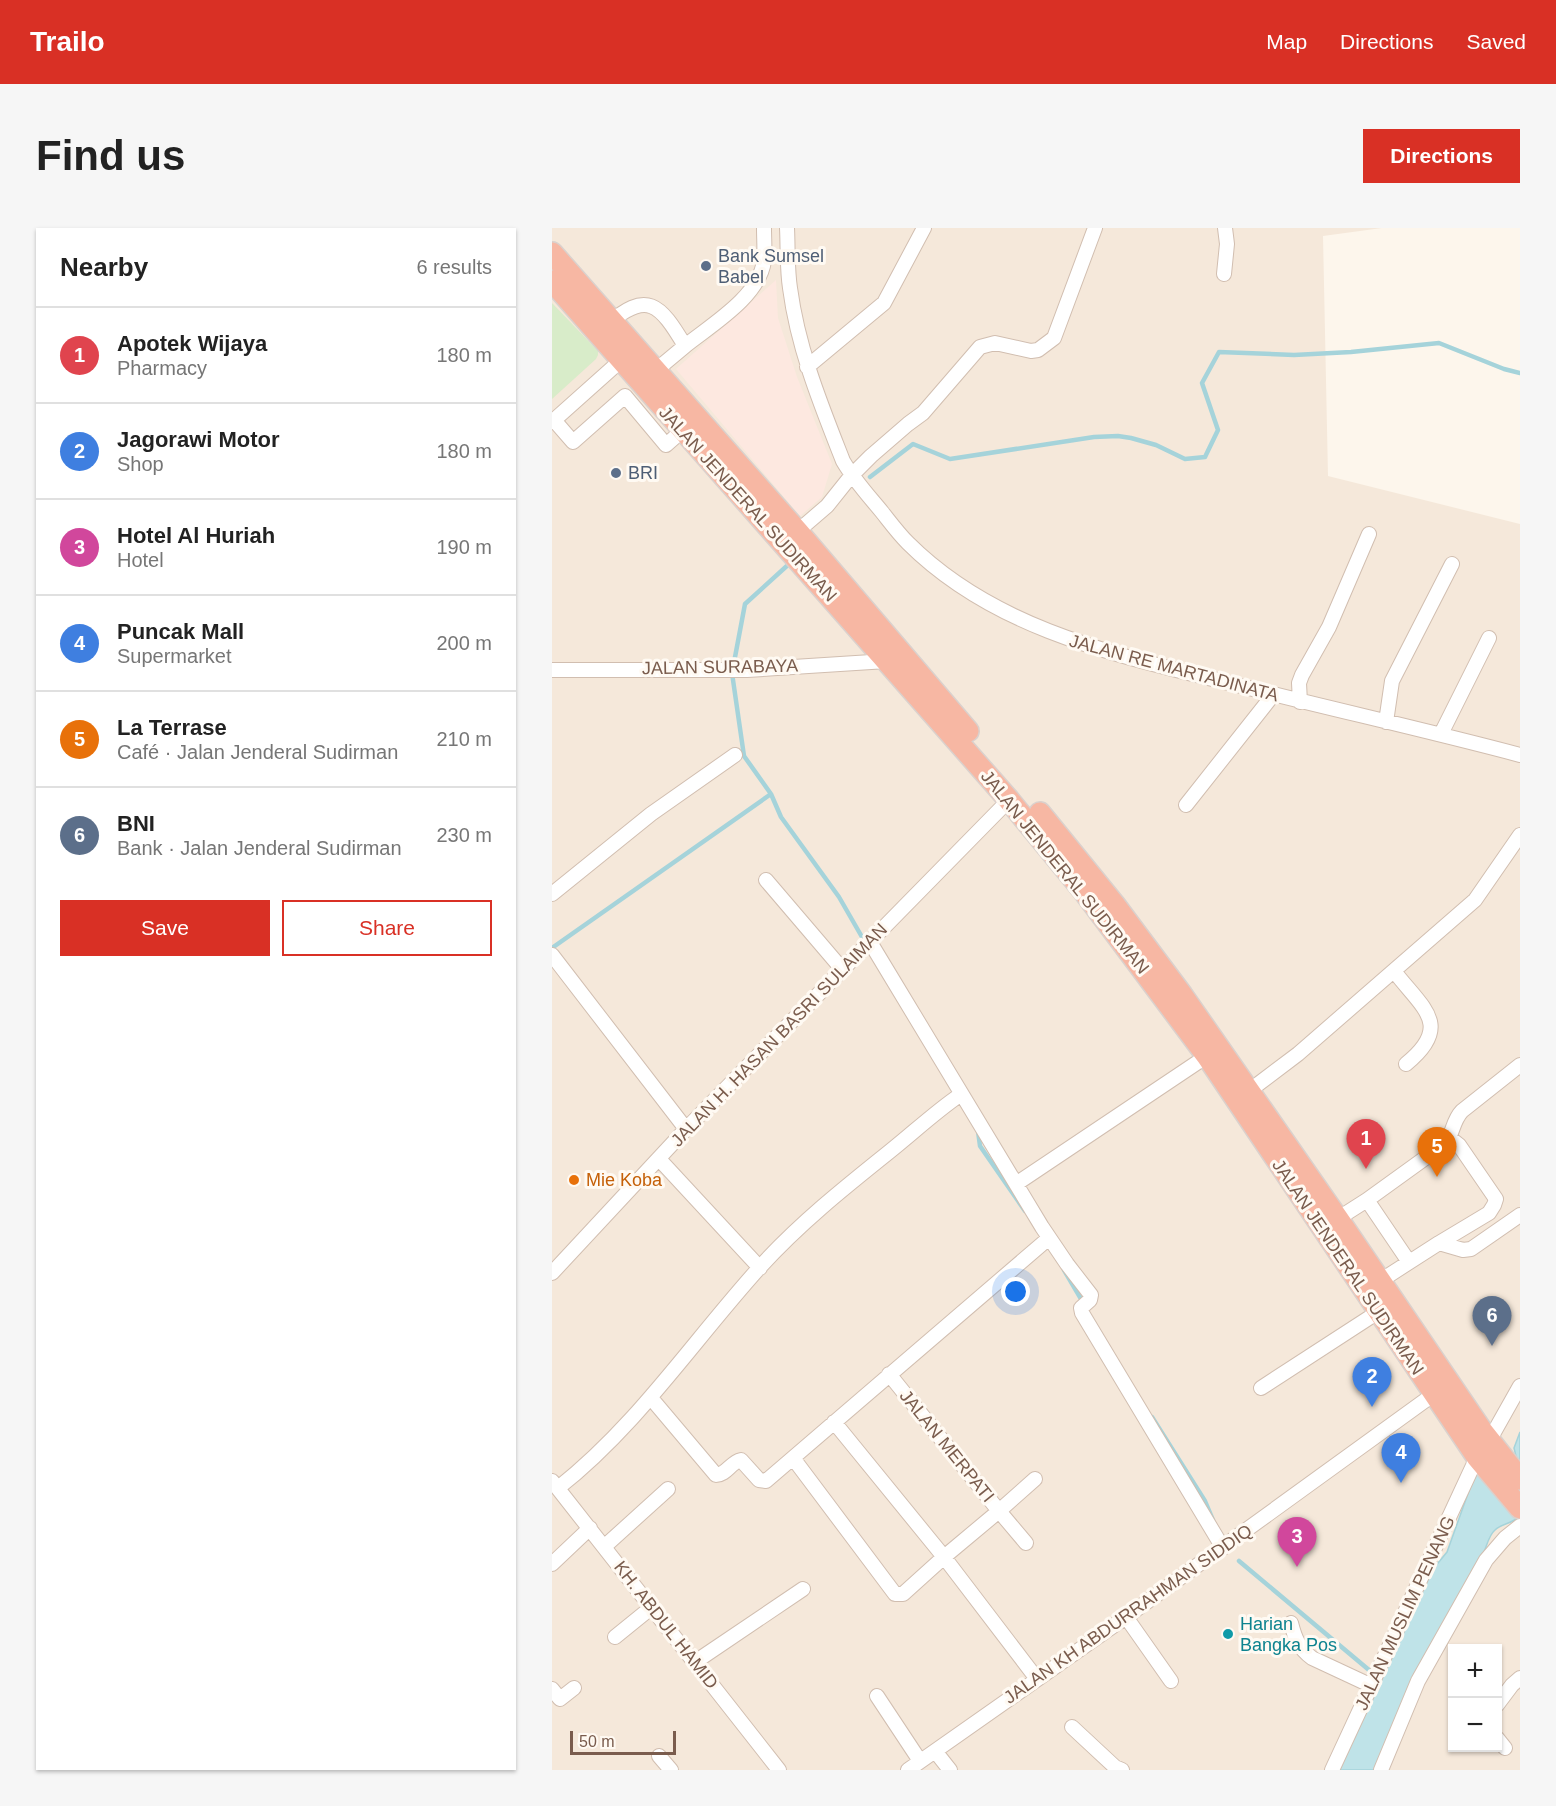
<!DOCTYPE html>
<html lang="en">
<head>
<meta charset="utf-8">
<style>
  body { margin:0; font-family:Helvetica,sans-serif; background:#f6f6f6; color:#222 }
  .controls { position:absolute; right:18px; bottom:18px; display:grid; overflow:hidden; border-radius:0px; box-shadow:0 2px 4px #0004 }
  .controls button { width:54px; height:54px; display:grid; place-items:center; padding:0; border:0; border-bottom:2px solid #e0e0e0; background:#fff; color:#222; font:30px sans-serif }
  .scale { position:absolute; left:18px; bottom:15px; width:106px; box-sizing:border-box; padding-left:6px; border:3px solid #7a5c4d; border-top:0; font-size:16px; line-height:21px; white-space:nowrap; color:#7a5c4d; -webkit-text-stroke:4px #fffaf3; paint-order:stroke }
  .you { position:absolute; left:464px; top:1064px; width:21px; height:21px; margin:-15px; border:4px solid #fff; border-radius:50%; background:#1a73e8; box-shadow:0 0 0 9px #1a73e833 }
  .badge { display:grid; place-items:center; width:39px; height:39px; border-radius:50%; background:#d93025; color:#fff; font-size:20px; font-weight:700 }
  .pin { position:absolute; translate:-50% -50px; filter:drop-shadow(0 2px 3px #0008) }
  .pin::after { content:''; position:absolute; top:32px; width:21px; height:18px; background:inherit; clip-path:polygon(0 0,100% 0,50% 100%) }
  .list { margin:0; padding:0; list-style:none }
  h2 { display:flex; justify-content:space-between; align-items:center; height:78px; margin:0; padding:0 24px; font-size:26px }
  h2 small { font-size:20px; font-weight:400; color:#767676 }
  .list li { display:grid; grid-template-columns:39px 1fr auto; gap:18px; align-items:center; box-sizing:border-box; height:96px; padding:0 24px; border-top:2px solid #e0e0e0 }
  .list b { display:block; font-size:22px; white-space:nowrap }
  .list p { margin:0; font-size:20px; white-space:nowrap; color:#767676 }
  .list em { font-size:20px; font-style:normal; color:#767676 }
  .actions { display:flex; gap:12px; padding:18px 24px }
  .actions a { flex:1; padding:14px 0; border:2px solid #d93025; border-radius:0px; text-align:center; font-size:21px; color:#d93025 }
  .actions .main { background:#d93025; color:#fff }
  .map { position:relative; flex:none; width:968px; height:1542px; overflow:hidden; border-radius:0px }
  header { display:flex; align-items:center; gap:36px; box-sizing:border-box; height:84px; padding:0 30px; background:#d93025; color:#fff }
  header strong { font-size:28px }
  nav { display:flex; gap:33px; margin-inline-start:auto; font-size:21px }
  .intro { display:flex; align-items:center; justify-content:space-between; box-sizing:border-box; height:144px; padding:0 36px }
  h1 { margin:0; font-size:42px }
  .button { padding:15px 27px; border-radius:0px; background:#d93025; color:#fff; font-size:21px; font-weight:700 }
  main { display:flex; gap:36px; padding:0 36px }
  aside { flex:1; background:#fff; border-radius:0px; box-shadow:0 2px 4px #0004 }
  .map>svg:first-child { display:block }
</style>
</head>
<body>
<header>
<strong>Trailo</strong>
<nav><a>Map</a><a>Directions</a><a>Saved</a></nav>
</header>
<div class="intro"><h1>Find us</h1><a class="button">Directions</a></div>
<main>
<aside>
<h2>Nearby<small>6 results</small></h2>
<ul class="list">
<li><span class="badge" style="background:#e0444e">1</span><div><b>Apotek Wijaya</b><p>Pharmacy</p></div><em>180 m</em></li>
<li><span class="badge" style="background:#3f7fe0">2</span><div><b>Jagorawi Motor</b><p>Shop</p></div><em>180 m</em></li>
<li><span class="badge" style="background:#d1479c">3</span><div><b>Hotel Al Huriah</b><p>Hotel</p></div><em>190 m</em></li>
<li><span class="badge" style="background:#3f7fe0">4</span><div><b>Puncak Mall</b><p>Supermarket</p></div><em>200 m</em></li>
<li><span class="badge" style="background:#e8710a">5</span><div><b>La Terrase</b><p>Café · Jalan Jenderal Sudirman</p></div><em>210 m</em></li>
<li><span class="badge" style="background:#5c6f8a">6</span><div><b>BNI</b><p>Bank · Jalan Jenderal Sudirman</p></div><em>230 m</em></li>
</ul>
<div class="actions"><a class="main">Save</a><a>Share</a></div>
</aside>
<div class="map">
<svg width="968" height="1542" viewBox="0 0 968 1542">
  <rect width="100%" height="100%" fill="#fdf6ec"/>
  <path fill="#f5e8da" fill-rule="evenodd" d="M0 0H830L771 8 776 248 968 296V1542H0ZM900 1420H945V1520H900Z"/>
  <path fill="#fde8e0" d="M224 52 226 90 245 149 280 236 270 269 248 288 124 141Z"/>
  <path fill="#d8ecc9" d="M0 75 46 123V127L44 131 0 171Z"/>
  <path fill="#bfe3e8" stroke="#a5d3da" stroke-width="1.5" d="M968 1204V1287C962 1296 950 1295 943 1302 937 1307 935 1317 932 1324L825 1542H787L877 1346 895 1324 923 1246 956 1244 965 1232 962 1220Z"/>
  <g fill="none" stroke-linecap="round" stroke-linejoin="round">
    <path stroke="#a5d3da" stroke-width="4.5" d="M318 249 361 216 398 231 542 209 566 208 579 210 604 217 633 231 653 229 666 202 650 155 667 124 742 127 799 124 887 115 952 141 968 145
      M237 336 193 376 180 445 192 528 219 566 229 589 287 669 314 716
      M0 720 219 566
      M426 903 428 918 473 983
      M512 1042 532 1076
      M600 1189 653 1273 661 1292
      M687 1333 817 1442"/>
    <g stroke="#d1beb0" stroke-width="16">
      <path id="minor" d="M235 0C236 20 235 41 238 60 246 121 269 177 291 233 302 252 316 267 330 284 338 294 346 305 356 315 444 403 569 428 685 457 779 481 874 502 968 527
        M672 46 675 16 673 0
        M54 98C95 61 108 76 133 118L103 143
        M133 118C159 97 207 69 212 33 213 22 212 11 212 0
        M255 139 332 75 372 0
        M2 192 21 214 73 168 114 217 131 202
        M0 194 75 127
        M239 309 275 278 299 248 319 228 356 196 371 185 428 119 443 115 479 123 486 122 502 110 543 0
        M0 442H195L335 433
        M748 474 747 455 750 447 777 399 817 306
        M834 494 840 453 900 336
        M889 506 937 410
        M634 577 721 467
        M214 652 290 741
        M0 666 99 586 183 527
        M318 714 490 999 515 1036 539 1067 538 1072 529 1080 530 1085 671 1320
        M0 727 134 901
        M842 743C870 780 902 797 854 836
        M697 863 746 826 923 672 968 607
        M107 931 208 1040
        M464 956 655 828
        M815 972 857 1034
        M779 995 815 972 894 915C901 905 901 892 910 883L968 837
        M887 1015 937 985 942 977 944 971 907 917 898 910
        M0 1045 134 901 457 572
        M828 1053 887 1015 911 1022 919 1021 968 987
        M337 1146 447 1283 392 1329 485 1451
        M709 1160 826 1084
        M99 1170 164 1247C174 1247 179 1234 189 1232L207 1252 214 1253 497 1010
        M937 1213 968 1158
        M241 1230 343 1366H351L392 1329 282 1194
        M0 1253 227 1542
        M6 1260C85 1198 141 1113 208 1039 247 996 292 960 337 924 361 905 383 884 408 867
        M474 1315 447 1283 483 1251
        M53 1318 116 1261
        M0 1336 38 1300
        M574 1389 619 1453
        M739 1395C743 1411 747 1420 760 1430L820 1458
        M63 1409 100 1379
        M143 1434 251 1361
        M0 1461 8 1471 22 1460
        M325 1468 368 1533
        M945 1477 960 1457 968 1450
        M520 1499 563 1539 570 1542
        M945 1510 953 1520
        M383 1523 398 1542
        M107 1528 119 1542
        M356 1542 574 1389 882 1166
        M780 1542 925 1229
        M829 1542 866 1453 934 1332 953 1310 968 1298"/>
    </g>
    <g stroke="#dad1cd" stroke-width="24">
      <path id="highway" d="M0 25 246 304 416 503
        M0 53 457 572 534 666 655 828 925 1229 968 1280
        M488 585 562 676 630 767 786 991 930 1203 968 1251"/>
    </g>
    <use href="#minor" stroke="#fff" stroke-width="14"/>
    <use href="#highway" stroke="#f7b7a3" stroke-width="21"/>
  </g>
  <g fill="#5c6f8a" stroke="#fffaf3" stroke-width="2">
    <circle cx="154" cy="38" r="6"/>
    <circle cx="64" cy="245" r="6"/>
  </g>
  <circle fill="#e8710a" stroke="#fffaf3" stroke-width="2" cx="22" cy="952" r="6"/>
  <circle fill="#0f9aa8" stroke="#fffaf3" stroke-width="2" cx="676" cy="1406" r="6"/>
  <g text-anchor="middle" stroke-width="6" stroke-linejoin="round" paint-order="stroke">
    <g font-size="18" fill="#4e5e75" stroke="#fffaf3" text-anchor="start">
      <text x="166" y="34">Bank Sumsel<tspan x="166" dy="21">Babel</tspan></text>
      <text x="76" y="251">BRI</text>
    </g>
    <g font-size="18" fill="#7a5c4d" stroke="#fffaf3">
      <text transform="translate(196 276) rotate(48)" y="6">JALAN JENDERAL SUDIRMAN</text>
      <text transform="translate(168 439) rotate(-1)" y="6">JALAN SURABAYA</text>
      <text transform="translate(622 440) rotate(15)" y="6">JALAN RE MARTADINATA</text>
      <text transform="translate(513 644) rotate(51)" y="6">JALAN JENDERAL SUDIRMAN</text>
      <text transform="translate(227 807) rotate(-46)" y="6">JALAN H. HASAN BASRI SULAIMAN</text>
      <text transform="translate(796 1039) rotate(56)" y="6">JALAN JENDERAL SUDIRMAN</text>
      <text transform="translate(395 1218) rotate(51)" y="6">JALAN MERPATI</text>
      <text transform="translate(853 1385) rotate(-65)" y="6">JALAN MUSLIM PENANG</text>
      <text transform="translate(576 1386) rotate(-35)" y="6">JALAN KH ABDURRAHMAN SIDDIQ</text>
      <text transform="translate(114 1397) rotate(52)" y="6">KH. ABDUL HAMID</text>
    </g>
    <g font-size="18" fill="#c56008" stroke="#fffaf3" text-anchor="start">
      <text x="34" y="958">Mie Koba</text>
    </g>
    <g font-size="18" fill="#0d838f" stroke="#fffaf3" text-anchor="start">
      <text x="688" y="1402">Harian<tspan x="688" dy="21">Bangka Pos</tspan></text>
    </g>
  </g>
</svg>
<div class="controls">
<button>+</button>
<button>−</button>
</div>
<div class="scale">50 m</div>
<div class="you"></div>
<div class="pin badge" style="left:814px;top:941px;background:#e0444e">1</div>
<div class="pin badge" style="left:820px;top:1179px;background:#3f7fe0">2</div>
<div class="pin badge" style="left:745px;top:1339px;background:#d1479c">3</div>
<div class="pin badge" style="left:849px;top:1255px;background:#3f7fe0">4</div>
<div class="pin badge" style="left:885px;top:949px;background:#e8710a">5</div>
<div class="pin badge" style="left:940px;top:1118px;background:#5c6f8a">6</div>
</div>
</main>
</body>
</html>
